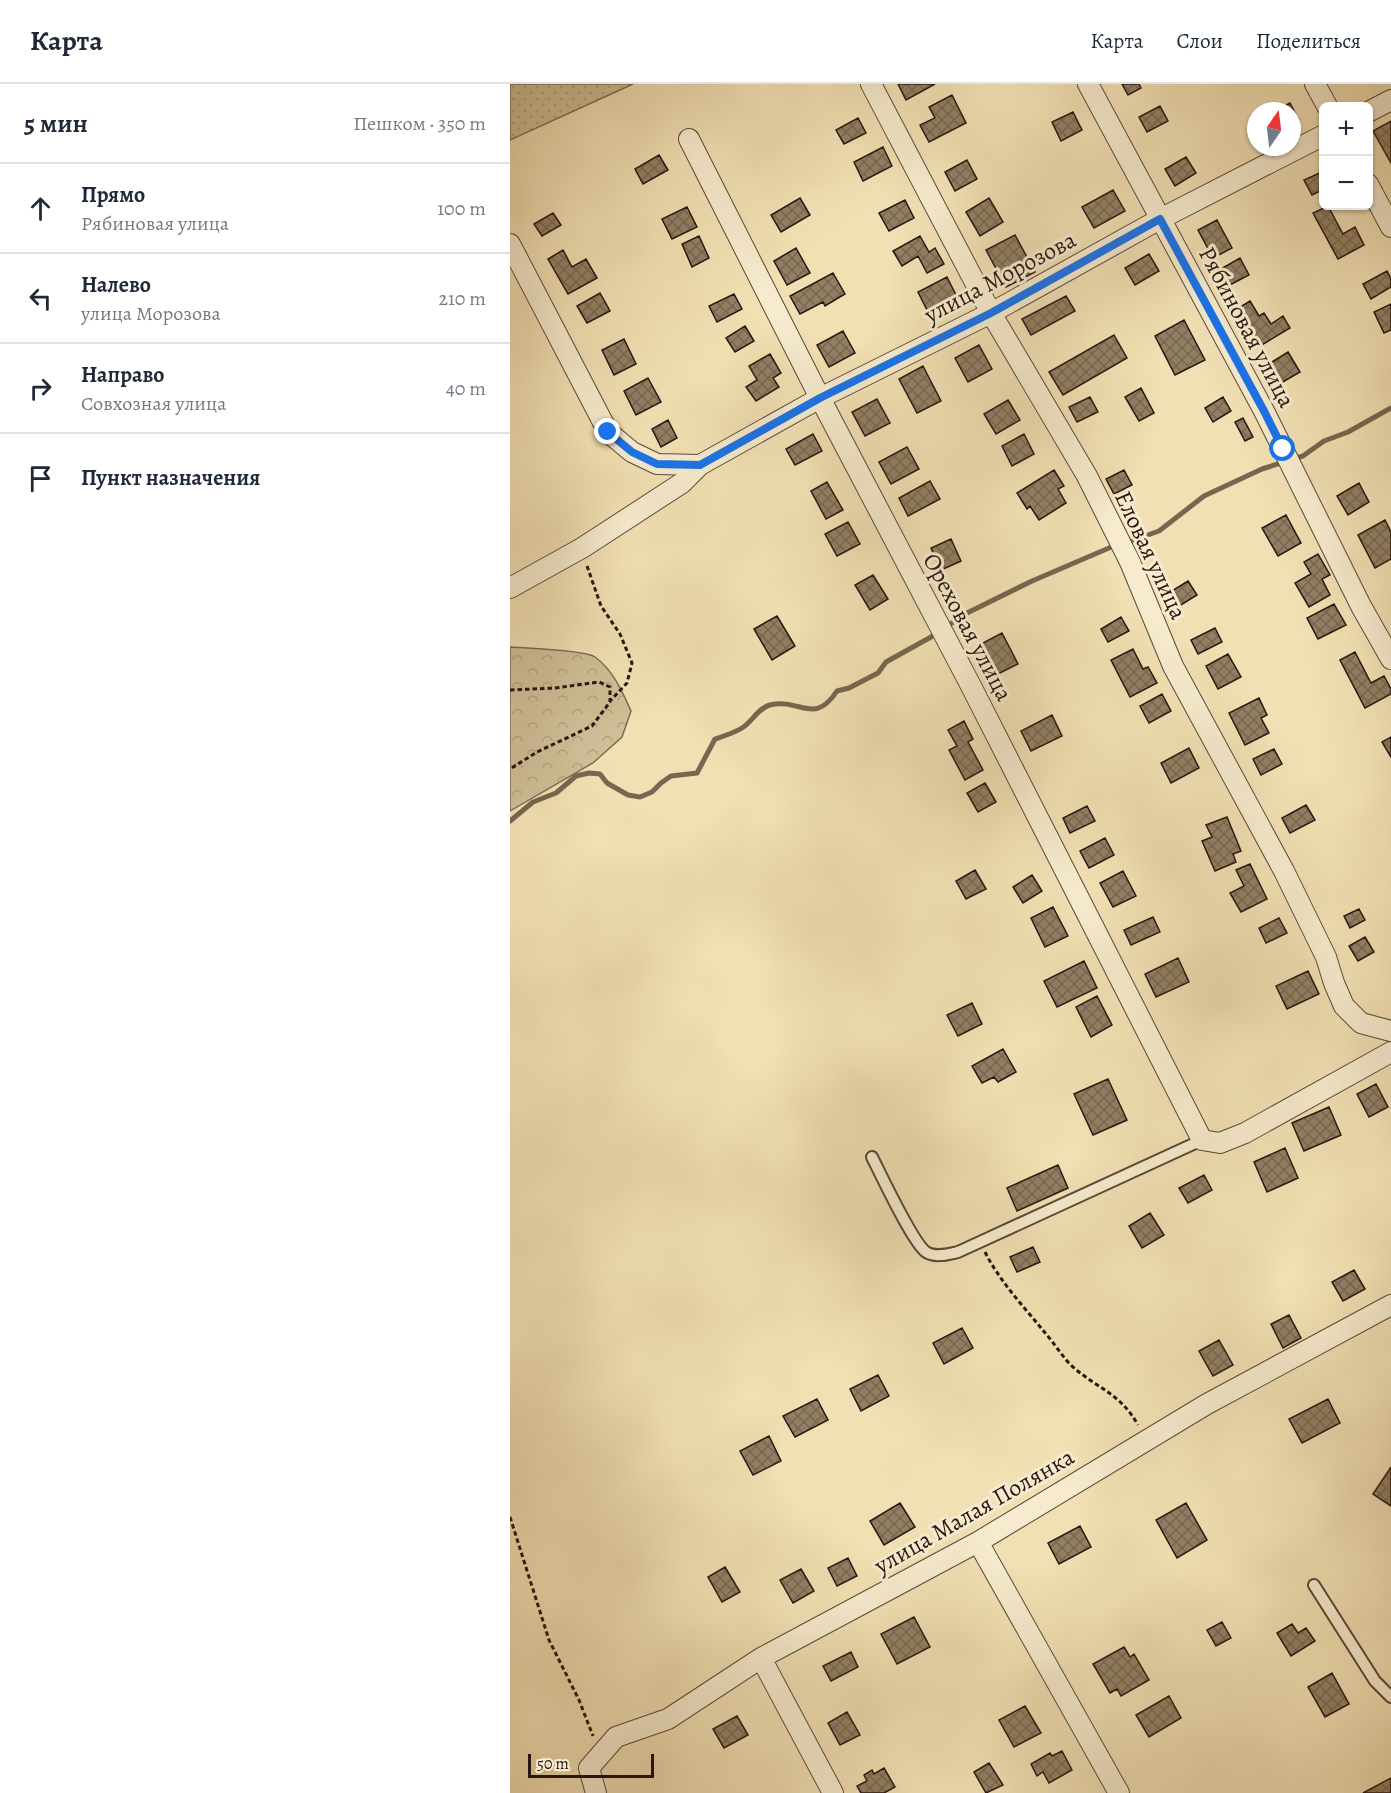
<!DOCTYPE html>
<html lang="ru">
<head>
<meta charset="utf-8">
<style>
  body { margin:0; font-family:Alegreya,serif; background:#f6f6f7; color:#1f2937 }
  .controls { position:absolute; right:18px; top:18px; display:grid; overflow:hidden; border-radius:9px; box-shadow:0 2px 4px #0004 }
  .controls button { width:54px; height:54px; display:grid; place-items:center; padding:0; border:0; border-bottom:2px solid #e0e1e3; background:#fff; color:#1f2937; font:30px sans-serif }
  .compass { position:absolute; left:737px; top:18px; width:54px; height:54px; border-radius:50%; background:#fff; box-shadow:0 2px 4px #0004; rotate:14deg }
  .scale { position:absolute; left:18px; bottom:15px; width:126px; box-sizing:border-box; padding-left:6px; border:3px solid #28160f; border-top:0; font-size:16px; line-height:21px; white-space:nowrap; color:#28160f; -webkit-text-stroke:4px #f6ebce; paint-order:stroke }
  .stop { position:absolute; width:18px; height:18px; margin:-14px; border:4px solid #1a73e8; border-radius:50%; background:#fff }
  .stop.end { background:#1a73e8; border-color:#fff; box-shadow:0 2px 6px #0008 }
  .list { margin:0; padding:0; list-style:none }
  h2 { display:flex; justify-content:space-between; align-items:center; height:78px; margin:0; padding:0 24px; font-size:26px }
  h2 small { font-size:20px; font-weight:400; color:#747a83 }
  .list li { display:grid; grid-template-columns:39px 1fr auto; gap:18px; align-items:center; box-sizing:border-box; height:90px; padding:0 24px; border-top:2px solid #e0e1e3 }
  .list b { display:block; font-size:22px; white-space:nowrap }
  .list p { margin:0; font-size:20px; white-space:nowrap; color:#747a83 }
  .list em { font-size:20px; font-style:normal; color:#747a83 }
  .icon { flex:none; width:33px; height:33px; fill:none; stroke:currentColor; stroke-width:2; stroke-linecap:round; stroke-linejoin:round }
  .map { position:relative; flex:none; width:881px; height:1709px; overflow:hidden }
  header { display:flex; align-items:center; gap:36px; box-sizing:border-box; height:84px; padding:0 30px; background:#fff; border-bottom:2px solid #e0e1e3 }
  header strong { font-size:28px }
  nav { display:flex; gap:33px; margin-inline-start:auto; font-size:21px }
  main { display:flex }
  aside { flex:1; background:#fff }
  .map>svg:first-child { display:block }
</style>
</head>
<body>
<header>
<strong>Карта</strong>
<nav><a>Карта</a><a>Слои</a><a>Поделиться</a></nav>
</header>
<main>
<aside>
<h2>5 мин<small>Пешком · 350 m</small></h2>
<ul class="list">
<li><svg class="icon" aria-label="ahead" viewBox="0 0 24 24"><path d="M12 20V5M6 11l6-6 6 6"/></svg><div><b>Прямо</b><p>Рябиновая улица</p></div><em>100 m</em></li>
<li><svg class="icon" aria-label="left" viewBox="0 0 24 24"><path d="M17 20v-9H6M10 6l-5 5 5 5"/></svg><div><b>Налево</b><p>улица Морозова</p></div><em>210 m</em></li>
<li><svg class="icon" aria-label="right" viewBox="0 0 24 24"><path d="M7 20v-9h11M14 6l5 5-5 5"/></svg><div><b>Направо</b><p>Совхозная улица</p></div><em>40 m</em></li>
<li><svg class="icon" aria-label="arrive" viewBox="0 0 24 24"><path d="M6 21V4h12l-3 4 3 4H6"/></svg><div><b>Пункт назначения</b></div></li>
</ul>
</aside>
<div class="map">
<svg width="881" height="1709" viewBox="0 0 881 1709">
  <defs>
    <pattern id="grass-dots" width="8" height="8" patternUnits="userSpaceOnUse" patternTransform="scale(1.5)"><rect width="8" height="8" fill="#cfbe97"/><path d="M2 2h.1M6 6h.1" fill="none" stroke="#b2a381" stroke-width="1.8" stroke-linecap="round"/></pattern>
    <pattern id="forest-crowns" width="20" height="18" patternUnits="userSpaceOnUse" patternTransform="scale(1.5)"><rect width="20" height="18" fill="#cfbe97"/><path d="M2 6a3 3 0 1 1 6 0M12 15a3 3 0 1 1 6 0" fill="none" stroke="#b2a381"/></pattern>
    <pattern id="building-cross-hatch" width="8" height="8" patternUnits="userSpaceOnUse" patternTransform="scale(1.5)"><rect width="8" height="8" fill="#917f64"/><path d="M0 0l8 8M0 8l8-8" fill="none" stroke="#766751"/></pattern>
  </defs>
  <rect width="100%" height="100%" fill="#f1e0b3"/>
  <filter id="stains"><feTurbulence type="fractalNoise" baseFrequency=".00333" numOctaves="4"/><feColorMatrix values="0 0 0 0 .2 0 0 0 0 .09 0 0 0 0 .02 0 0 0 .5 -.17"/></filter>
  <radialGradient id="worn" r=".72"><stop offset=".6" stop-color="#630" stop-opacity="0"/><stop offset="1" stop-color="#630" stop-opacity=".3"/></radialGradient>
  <path fill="url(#grass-dots)" stroke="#7c6a53" stroke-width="1.5" d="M0 0H123L0 56Z"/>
  <path fill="url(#forest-crowns)" stroke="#7c6a53" stroke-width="1.5" d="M0 563C15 564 75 566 85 573 103 586 112 607 121 627L112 653 83 679 0 727Z"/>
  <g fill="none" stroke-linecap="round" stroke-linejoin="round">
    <path stroke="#786650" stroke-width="5" d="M615 459 649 447 694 412 752 385 793 372 814 357 838 348 881 324
      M0 737 23 718 46 709 66 692 79 689 90 690 97 699 118 711 130 713 142 708 151 699 161 692 187 689 205 655C214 652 224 649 232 644 242 638 248 624 260 621 291 614 304 642 327 607L339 604 368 589 376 578 421 553 457 529 522 497 606 461"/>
  </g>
  <path fill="url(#building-cross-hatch)" stroke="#28160f" stroke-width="1.5" d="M388 0H425L396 16Z
    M612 0H629L631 4 618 11Z
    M442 11 456 39 419 58 410 41 425 34 419 23Z
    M780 19 789 36 782 40V27H765Z
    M650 22 658 37 637 48 629 33Z
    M563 28 572 46 551 57 542 38Z
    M348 34 356 49 334 60 326 46Z
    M881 37V79L863 47Z
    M373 63 382 82 353 97 344 78Z
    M149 71 158 86 133 100 125 85Z
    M676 73 686 89 665 102 655 85Z
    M457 76 467 95 445 107 435 88Z
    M814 87V105L802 111 794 96Z
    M603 106 615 127 584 144 572 123Z
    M290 114 300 131 271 148 261 131Z
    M479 114 493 138 470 152 456 128Z
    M395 116 404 134 379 147 369 129Z
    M818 122 833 150 845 143 854 161 828 175 803 129Z
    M177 123 187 143 162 155 152 135Z
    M43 129 51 141 32 152 24 140Z
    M707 136 722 164 703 174 688 146Z
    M505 151 525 188 496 203 476 166Z
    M189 152 199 174 182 183 172 160Z
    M410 152 419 168 425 164 434 180 417 189 408 172 392 182 383 167Z
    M286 164 300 189 277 201 264 177Z
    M53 166 62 183 76 175 87 194 58 210 38 175Z
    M639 170 649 187 625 201 615 184Z
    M730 174 739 191 718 202 709 186Z
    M877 187 881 195V203L861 215 853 200Z
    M323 189 335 210 315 222 313 218 290 230 280 212Z
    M437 193 449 217 420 232 408 208Z
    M90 209 100 227 77 239 67 222Z
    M224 210 232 225 207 238 199 222Z
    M556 212 565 227 521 251 512 235Z
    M740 217 749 232 754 229 761 240 773 232 780 244 750 262 727 225Z
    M881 220V246L874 249 864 228Z
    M674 236 695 276 665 291 645 252Z
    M235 242 244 257 225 268 216 254Z
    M333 247 345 269 319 283 307 261Z
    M604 251 617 274 553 311 539 288Z
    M114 255 126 280 104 291 92 266Z
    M469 261 482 285 458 298 445 274Z
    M778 268 790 288 766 302 754 283Z
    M260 270 271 289 263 294 269 303 246 317 236 303 247 296 239 282Z
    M413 282 431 317 407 329 389 295Z
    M138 294 151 318 126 331 114 307Z
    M631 304 644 329 629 337 615 313Z
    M580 313 588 328 567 338 559 323Z
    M713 313 721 327 703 338 695 324Z
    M367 315 380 339 355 352 342 328Z
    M498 316 510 336 486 350 474 330Z
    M733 334 743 353 735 357 725 338Z
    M158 336 167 354 151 363 142 345Z
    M303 350 312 367 285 381 276 365Z
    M514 350 524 370 502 382 492 362Z
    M397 363 409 385 381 400 369 378Z
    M544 386 554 402 548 405 556 419 529 436 520 422 517 425 507 409Z
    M614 386 622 401 604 410 596 395Z
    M420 397 430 415 398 432 389 414Z
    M317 398 333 426 316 435 301 407Z
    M849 399 859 418 838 431 827 412Z
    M776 431 791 459 768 472 752 444Z
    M875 436 881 448V475L865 484 848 451Z
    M338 438 350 460 327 472 315 450Z
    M441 455 451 477 431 486 421 464Z
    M808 470 820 491 812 495 820 511 799 523 785 499 801 490 794 478Z
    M363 491 378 515 360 526 345 501Z
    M678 497 687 511 666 524 657 510Z
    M824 520 836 541 808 555 797 534Z
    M267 532 285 562 262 576 244 545Z
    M611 533 619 547 598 558 591 545Z
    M705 544 712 558 688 570 681 556Z
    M492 549 508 580 486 591 471 560Z
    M623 565 633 585 638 583 647 599 620 613 601 576Z
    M845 568 861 599 874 592 881 605V610L855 624 830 576Z
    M718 570 731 593 708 605 696 582Z
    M652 610 661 627 639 639 630 622Z
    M749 614 757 631 751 634 759 649 735 661 719 629Z
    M542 631 552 652 521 667 511 647Z
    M454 637 463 655 458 658 473 686 455 696 439 666 447 662 438 646Z
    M881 653V673L872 658Z
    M679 664 689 684 661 699 651 679Z
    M764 665 772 680 751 691 743 675Z
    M475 699 486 718 468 728 457 709Z
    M796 721 805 736 780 749 772 734Z
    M577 722 585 737 560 749 553 734Z
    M717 733 731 767 723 770 726 778 705 787 692 757 702 753 696 741Z
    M595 754 604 771 579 784 570 767Z
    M740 780 757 815 731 828 720 809 734 802 726 786Z
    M465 786 476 805 456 815 446 797Z
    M613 787 626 812 603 823 590 799Z
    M522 791 532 807 513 819 503 803Z
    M543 823 558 852 535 863 521 834Z
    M849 825 855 836 840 844 834 832Z
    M643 833 650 848 621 861 614 846Z
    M769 834 777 849 756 859 749 844Z
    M855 853 864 868 848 877 839 862Z
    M668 874 679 898 646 913 635 890Z
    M574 877 587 904 547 923 534 897Z
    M798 887 809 910 777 925 766 902Z
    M587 912 602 941 581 953 566 923Z
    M462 919 472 940 448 952 437 931Z
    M493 965 506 988 488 998 484 993 472 999 462 982Z
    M598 995 617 1036 583 1051 564 1010Z
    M866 1000 878 1023 859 1033 847 1010Z
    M819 1023 831 1051 794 1067 782 1039Z
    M775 1064 788 1094 757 1108 744 1078Z
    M548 1081 558 1104 507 1127 497 1104Z
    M694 1091 702 1106 678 1119 669 1104Z
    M640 1129 654 1151 632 1164 619 1142Z
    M523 1163 530 1178 507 1188 500 1173Z
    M844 1186 855 1205 833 1217 822 1198Z
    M779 1231 791 1254 773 1264 761 1240Z
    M452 1244 463 1264 434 1280 423 1259Z
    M709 1256 723 1281 703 1292 689 1267Z
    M368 1291 379 1312 351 1327 340 1305Z
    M307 1315 318 1336 285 1353 273 1332Z
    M818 1315 830 1339 792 1359 779 1335Z
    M259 1352 271 1377 243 1391 230 1367Z
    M881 1383V1422L863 1410Z
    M390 1419 405 1443 374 1461 360 1437Z
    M676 1419 697 1456 667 1474 646 1436Z
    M570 1442 581 1463 549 1480 538 1459Z
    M338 1474 347 1492 327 1502 318 1484Z
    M215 1483 230 1508 212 1518 198 1493Z
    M291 1485 304 1507 283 1519 270 1496Z
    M404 1533 420 1563 387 1580 371 1550Z
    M712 1538 721 1554 706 1562 697 1546Z
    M782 1540 788 1549 796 1544 805 1557 781 1572 767 1549Z
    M614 1563 620 1573 624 1570 639 1596 611 1612 607 1605 600 1609 583 1580Z
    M341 1568 348 1583 321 1597 313 1582Z
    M822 1589 839 1620 815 1633 798 1603Z
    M659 1612 671 1634 639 1653 626 1631Z
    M515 1622 531 1649 504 1663 489 1636Z
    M337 1628 350 1651 330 1661 318 1639Z
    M227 1632 238 1651 214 1664 203 1645Z
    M552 1667 562 1686 539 1699 533 1688 527 1692 521 1680 540 1669 542 1672Z
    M479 1679 493 1701 476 1709 464 1688Z
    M374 1684 385 1703 374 1709H351L347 1702 357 1697 354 1691 362 1686 364 1690Z
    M881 1694V1709H853Z"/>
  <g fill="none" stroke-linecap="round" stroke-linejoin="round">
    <g stroke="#5a4838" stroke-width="14">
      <path id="service" d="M362 1073C371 1091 403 1159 416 1168 425 1174 439 1170 448 1168L692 1056
        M804 1501 865 1597 881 1613"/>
    </g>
    <g stroke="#5a4838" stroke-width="22">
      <path id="minor" d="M361 0 481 229 577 392 620 478 663 582 774 787 816 873 824 899 834 922 851 939 881 947
        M578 0 754 327 851 522 881 575
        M805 0 817 22
        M858 28 881 16
        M179 55 310 314 461 602 692 1056 710 1059 735 1049 881 968
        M858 100 881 143
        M0 160 98 348 122 368 147 380 190 381
        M0 504 72 464 172 399 190 381 310 314 481 229 650 135 814 51
        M468 1458 609 1709
        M251 1574 323 1709
        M86 1709 79 1684 106 1653 158 1635 251 1574 468 1458 697 1320 881 1221"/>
    </g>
    <path stroke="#28160f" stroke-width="3" stroke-dasharray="4.5 3" stroke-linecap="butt" d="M77 482 91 522 110 550 122 579 117 599 101 616
      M0 606 45 604 89 598 100 603V618L82 642 27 668 0 685
      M475 1168C490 1198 515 1224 536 1250 545 1260 553 1274 563 1283 588 1305 610 1309 628 1341
      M0 1433 39 1556 69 1616 83 1652"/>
    <use href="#service" stroke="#f6ebce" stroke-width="10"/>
    <use href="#minor" stroke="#f6ebce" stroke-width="20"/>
  </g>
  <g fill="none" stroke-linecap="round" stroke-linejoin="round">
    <path stroke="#1a73e8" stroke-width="8" d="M98 348 122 368 147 380 190 381 310 314 481 229 650 135 754 327 773 365"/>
  </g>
  <g text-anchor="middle" stroke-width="6" stroke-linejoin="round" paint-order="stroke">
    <g font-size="24" fill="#28160f" stroke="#f6ebce">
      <text transform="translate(490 193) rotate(-28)" y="8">улица Морозова</text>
      <text transform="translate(737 243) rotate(62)" y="8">Рябиновая улица</text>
      <text transform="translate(641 471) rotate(65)" y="8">Еловая улица</text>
      <text transform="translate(458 543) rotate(62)" y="8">Ореховая улица</text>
      <text transform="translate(464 1427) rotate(-30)" y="8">улица Малая Полянка</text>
    </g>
  </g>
  <rect width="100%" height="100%" filter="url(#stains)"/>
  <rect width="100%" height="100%" fill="url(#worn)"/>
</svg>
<div class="controls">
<button>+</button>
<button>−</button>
</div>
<svg class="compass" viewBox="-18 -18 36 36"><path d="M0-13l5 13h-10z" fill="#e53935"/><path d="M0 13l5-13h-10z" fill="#747a83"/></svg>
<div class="scale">50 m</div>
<div class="stop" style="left:773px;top:365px"></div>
<div class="stop end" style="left:98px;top:348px"></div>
</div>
</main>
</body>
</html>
